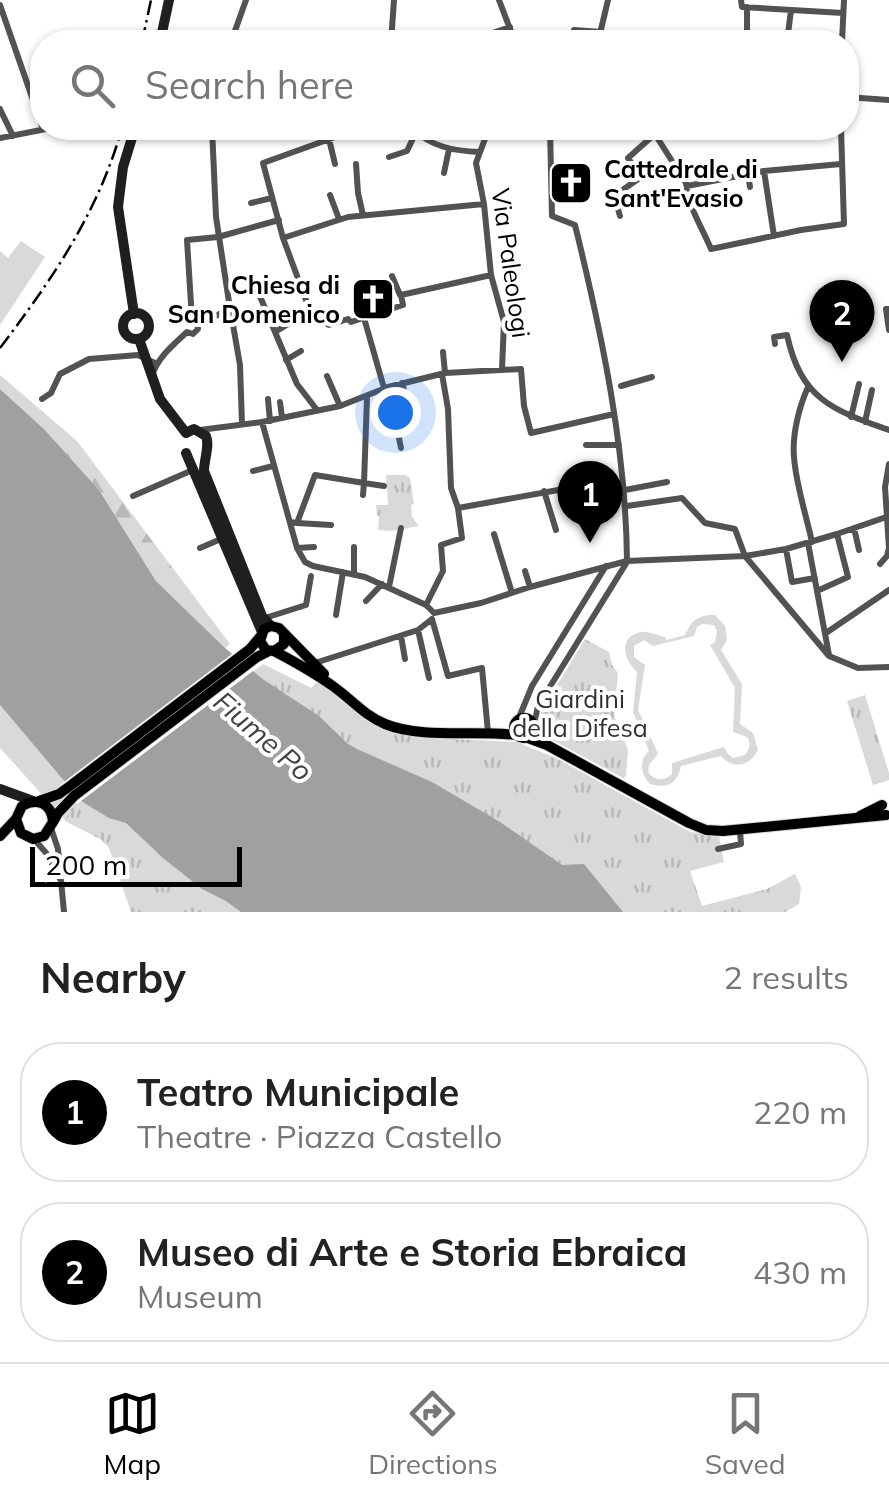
<!DOCTYPE html>
<html lang="en">
<head>
<meta charset="utf-8">
<style>
  body { margin:0; font-family:Mulish,sans-serif; background:#f2f2f2; color:#222 }
  .scale { position:absolute; left:30px; bottom:25px; width:212px; box-sizing:border-box; padding-left:10px; border:5px solid #000; border-top:0; font-size:28px; line-height:35px; white-space:nowrap; color:#000; -webkit-text-stroke:8px #fff; paint-order:stroke }
  .you { position:absolute; left:395px; top:412px; width:35px; height:35px; margin:-25px; border:8px solid #fff; border-radius:50%; background:#1a73e8; box-shadow:0 0 0 15px #1a73e833 }
  .badge { display:grid; place-items:center; width:65px; height:65px; border-radius:50%; background:#000; color:#fff; font-size:32px; font-weight:700 }
  .pin { position:absolute; translate:-50% -82px; filter:drop-shadow(0 2px 5px #0008) }
  .pin::after { content:''; position:absolute; top:52px; width:35px; height:30px; background:inherit; clip-path:polygon(0 0,100% 0,50% 100%) }
  .list { margin:0; padding:0; list-style:none }
  h2 { display:flex; justify-content:space-between; align-items:center; height:130px; margin:0; padding:0 40px; font-size:42px }
  h2 small { font-size:32px; font-weight:400; color:#767676 }
  .list li { display:grid; grid-template-columns:65px 1fr auto; gap:30px; align-items:center; box-sizing:border-box; height:140px; margin:0 20px 20px; padding:0 20px; border:2px solid #e0e0e0; border-radius:40px }
  .list b { display:block; font-size:38px; white-space:nowrap }
  .list p { margin:0; font-size:32px; white-space:nowrap; color:#767676 }
  .list em { font-size:32px; font-style:normal; color:#767676 }
  .icon { flex:none; width:55px; height:55px; fill:none; stroke:currentColor; stroke-width:2; stroke-linecap:round; stroke-linejoin:round }
  .map { position:relative; flex:none; width:889px; height:912px; overflow:hidden }
  .search { position:absolute; background:#fff; box-shadow:0 2px 8px #0004; left:30px; right:30px; top:30px; height:110px; display:flex; align-items:center; gap:25px; box-sizing:border-box; padding:0 35px; border-radius:40px; color:#767676; font-size:38px }
  .sheet { height:450px; background:#fff }
  nav { display:flex; justify-content:space-around; align-items:center; box-sizing:border-box; height:140px; border-top:2px solid #e0e0e0; background:#fff; font-size:28px; color:#767676 }
  nav a { display:grid; justify-items:center; gap:5px }
  nav .on { color:#000 }
  .map>svg:first-child { display:block }
</style>
</head>
<body>
<div class="map">
<svg width="889" height="912" viewBox="0 0 889 912">
  <defs>
    <pattern id="forest-firs" width="22" height="20" patternUnits="userSpaceOnUse" patternTransform="scale(2.5)"><rect width="22" height="20" fill="#d9d9d9"/><path d="M5 1l3.5 6h-7zM16 11l3.5 6h-7z" fill="#b8b8b8"/></pattern>
    <pattern id="park-tufts" width="24" height="20" patternUnits="userSpaceOnUse" patternTransform="scale(2.5)"><rect width="24" height="20" fill="#d9d9d9"/><path d="M3 7l-1-3M5 7V3M7 7l1-3M15 17l-1-3M17 17v-4M19 17l1-3" fill="none" stroke="#b8b8b8"/></pattern>
  </defs>
  <rect width="100%" height="100%" fill="#fff"/>
  <path fill="#d9d9d9" fill-rule="evenodd" d="M21 241 45 257 0 325V251L8 258Z
    M709 615H715L725 626 727 640 721 650 742 684 740 724 753 733 758 750C750 766 733 770 721 756L681 766C677 784 668 789 650 784 641 774 638 761 649 751L633 712 637 672C624 660 617 637 641 632 649 631 658 636 665 637L666 640 685 635C691 622 695 617 709 615ZM702 624 714 625 717 631 715 642 710 645 735 688 733 732 747 737C751 744 750 748 745 755L733 758 728 754 724 747 672 763V774C665 781 657 781 649 774 646 762 654 762 658 753L638 710 645 665 634 657V646L644 640 653 646 694 636 697 627Z
    M0 705 81 801 109 818 126 823 163 858 201 889 226 901 241 912H132L109 847 95 835 65 820 0 748Z"/>
  <path fill="url(#forest-firs)" d="M0 375 77 441 230 644 225 648 156 581 99 490 44 429 0 389Z"/>
  <path fill="url(#park-tufts)" d="M386 475H405L410 478 414 504 411 505 412 517 419 526 391 531 378 530 379 516 377 515 376 505H388Z
    M585 639 609 652 612 665 618 673 614 715 628 750 626 776 623 778 545 736 540 727 541 712Z
    M263 664 311 688 320 679 369 721 386 730 431 738 517 742 558 759 690 832 719 836 724 862 690 871 702 906 767 889 795 874 801 887 799 904 785 912H131L109 848 102 840 65 821 70 810 81 801Z
    M865 695 889 773V780L873 785 847 701Z"/>
  <path fill="#a0a0a0" d="M0 389 44 429 99 490 156 581 225 648 264 680 319 716 348 744 359 750 432 782 500 822 562 865 584 864 623 912H241L226 901 202 889 163 858 126 823 109 818 81 801 0 705Z"/>
  <path fill="#fff" d="M236 651 257 668 77 804 60 785Z"/>
  <g fill="none" stroke-linecap="round" stroke-linejoin="round">
    <g stroke="#dbdbdb" stroke-width="12">
      <path id="primary" d="M284 635V644L274 651 266 650 260 641 264 629 271 626 279 628 324 674
        M274 651C295 662 315 673 334 687 351 699 365 716 385 724 422 739 476 730 516 735
        M514 728a10 10 0 1 1 20 0a10 10 0 1 1-20 0Z
        M528 738 547 745 689 823 706 830 723 831 886 815
        M39 801 59 794 70 786 250 649 260 637
        M860 816 882 805
        M53 822 58 813 74 796 257 657 269 651
        M0 836 16 819 22 806C38 797 52 804 53 822L44 836 33 839 21 833 16 819"/>
    </g>
    <path stroke="#525252" stroke-width="6" d="M499 0 515 42
      M741 0 742 7 843 13
      M0 5 43 129
      M747 7V42
      M574 30 600 32
      M478 38 510 27
      M231 42 246 0
      M391 42 394 0
      M598 42 608 0
      M787 42 791 10
      M842 42 844 0
      M846 97 889 100
      M0 109 13 136
      M360 128 263 163 283 238 306 300 316 317 329 325 348 319 351 322 403 305 401 295 491 275
      M412 128C431 147 454 151 480 152
      M489 128 476 163 484 204 491 275 504 322 502 369
      M550 128 552 216 575 225C602 335 626 448 627 561
      M651 128 686 183C688 207 702 227 711 249L801 230 844 224 841 128
      M653 130 664 128
      M0 138 51 128
      M329 139 335 164
      M389 157 407 151 416 132
      M356 164 358 193 363 215
      M764 171 774 236
      M444 173 449 149
      M748 174 750 187
      M687 186 764 171 841 164
      M330 195 339 219
      M251 203 272 198
      M620 216 614 196 641 177 628 158 656 133
      M283 238 348 217 484 204
      M392 276 400 295
      M259 294 275 332
      M229 302 240 365 242 424
      M889 309H886L889 330
      M311 310 275 332 297 384 317 410
      M364 318 384 388
      M197 323C210 318 224 316 229 302L216 217 212 128
      M775 344 774 337 787 335C801 399 832 410 889 430
      M443 352 445 373
      M286 360 301 351
      M152 376C157 358 173 345 187 332L193 334 198 329 197 323 192 320 187 240 218 237 279 220
      M327 376 340 406
      M402 383 413 421
      M621 386 652 377
      M808 387C799 407 792 435 794 457 796 485 806 514 812 542
      M42 399 51 393 60 374 89 359 138 355 157 364
      M268 399 270 421
      M280 402 282 418
      M392 403 401 448
      M851 417 859 384
      M262 422 297 548 305 562 313 566 365 577 426 605 434 613
      M865 422 872 390
      M200 430 262 422 340 406 388 387 445 373 521 369 524 406 531 433 614 414
      M586 445H619
      M253 471 273 466
      M544 491 556 530
      M363 495 364 483 384 486
      M133 496 195 469
      M627 506 682 498 705 523 735 529 745 556 829 656 858 668 889 667
      M458 508 575 487 625 490 667 482
      M290 522 297 523 315 475 364 483 367 397
      M297 523 331 525
      M854 528 859 550
      M494 534 512 593
      M808 543 829 655
      M200 548 221 539
      M297 548 314 547
      M786 549 792 582 815 578
      M880 564 887 556 889 548 885 487 889 464
      M525 571 530 587
      M354 573V547
      M389 587 401 528
      M817 591 848 577 837 534
      M366 601 382 584
      M426 605 443 571 441 545 462 538 458 508 451 488 448 409 442 374
      M434 613 481 603 530 587 627 561 745 556 786 549 837 534 889 516
      M336 615 343 572
      M265 618 306 605 311 576
      M432 619 448 676 482 668 488 732
      M418 630 429 678
      M826 633 889 590
      M401 636 405 659
      M318 662 418 630 432 619
      M518 720 532 686 606 566
      M534 725 538 706 627 562
      M51 828 58 849 64 912
      M34 839 47 854 60 879
      M718 849 741 844 740 831"/>
    <path stroke="#1f1f1f" stroke-width="10" d="M160 42 169 0
      M123 326a13 13 0 1 1 26 0a13 13 0 1 1-26 0Z
      M134 314 118 207 123 167 135 128
      M139 339 160 399 186 433
      M186 433 194 429 206 436C210 446 204 459 204 471L262 616 271 626
      M186 453 262 632
      M0 789 33 801"/>
    <use href="#primary" stroke="#000" stroke-width="10"/>
    <path stroke="#000" stroke-width="2.5" stroke-dasharray="15 5 2.5 5" stroke-linecap="butt" d="M142 42 151 0
      M0 348C53 278 98 213 122 128"/>
  </g>
  <defs>
    <g id="church-square" transform="scale(2.25)"><rect x="-9" y="-9" width="18" height="18" rx="4" fill="#000" stroke="#fff"/><path d="M-1.2-6h2.4v3.5h3.3v2.4h-3.3V6h-2.4V-.1h-3.3v-2.4h3.3Z" fill="#fff"/></g>
  </defs>
  <g fill-rule="evenodd">
    <use href="#church-square" x="571" y="183"/>
    <use href="#church-square" x="373" y="299"/>
  </g>
  <g text-anchor="middle" stroke-width="8" stroke-linejoin="round" paint-order="stroke">
    <g font-size="25" font-weight="bold" fill="#000" stroke="#fff" text-anchor="start">
      <text x="604" y="178">Cattedrale di<tspan x="604" dy="29">Sant'Evasio</tspan></text>
      <text x="340" y="294" text-anchor="end">Chiesa di<tspan x="340" dy="29">San Domenico</tspan></text>
    </g>
    <g font-size="25" fill="#000" stroke="#fff">
      <text transform="translate(511 263) rotate(82)" y="9">Via Paleologi</text>
    </g>
    <g font-size="25" fill="#303030" stroke="#fff">
      <text x="580" y="708">Giardini<tspan x="580" dy="29">della Difesa</tspan></text>
    </g>
    <g font-size="28" font-style="italic" fill="#414141" stroke="#fff">
      <text transform="translate(263 736) rotate(41)" y="10">Fiume Po</text>
    </g>
  </g>
</svg>
<div class="scale">200 m</div>
<div class="you"></div>
<div class="pin badge" style="left:590px;top:543px">1</div>
<div class="pin badge" style="left:842px;top:362px">2</div>
<div class="search"><svg class="icon" aria-label="search" viewBox="0 0 24 24"><circle cx="10" cy="10" r="6"/><path d="M15 15l6 6"/></svg>Search here</div>
</div>
<section class="sheet">
<h2>Nearby<small>2 results</small></h2>
<ul class="list">
<li><span class="badge">1</span><div><b>Teatro Municipale</b><p>Theatre · Piazza Castello</p></div><em>220 m</em></li>
<li><span class="badge">2</span><div><b>Museo di Arte e Storia Ebraica</b><p>Museum</p></div><em>430 m</em></li>
</ul>
</section>
<nav>
<a class="on"><svg class="icon" aria-label="map" viewBox="0 0 24 24"><path d="M3 6l6-2 6 2 6-2v14l-6 2-6-2-6 2zM9 4v14M15 6v14"/></svg>Map</a>
<a><svg class="icon" aria-label="directions" viewBox="0 0 24 24"><path d="M12 3l9 9-9 9-9-9zM9 14v-3h6M13 9l2 2-2 2"/></svg>Directions</a>
<a><svg class="icon" aria-label="saved" viewBox="0 0 24 24"><path d="M7 4h10v16l-5-4-5 4z"/></svg>Saved</a>
</nav>
</body>
</html>
